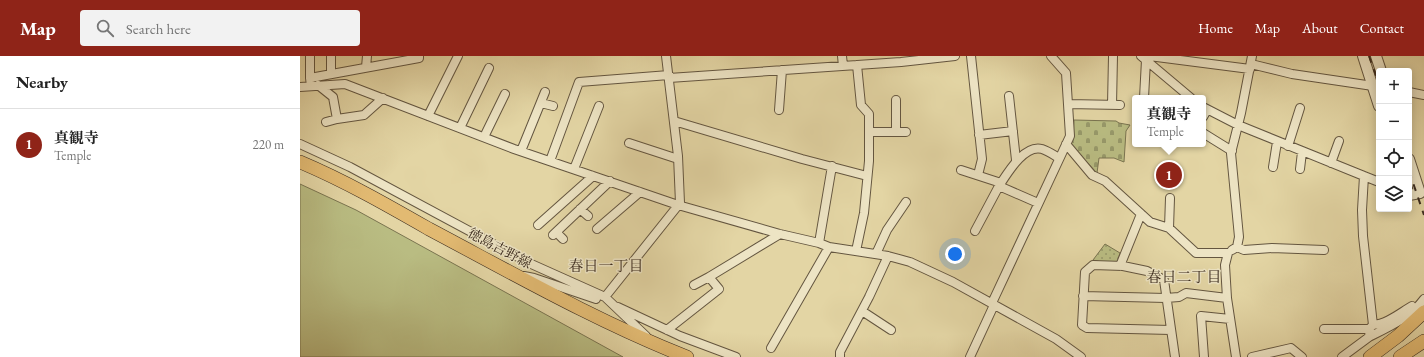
<!DOCTYPE html>
<html lang="en">
<head>
<meta charset="utf-8">
<style>
  body { margin:0; font-family:"EB Garamond","Noto Serif JP",serif; background:#f2f2f2; color:#222 }
  .controls { position:absolute; right:12px; top:12px; display:grid; overflow:hidden; border-radius:4px; box-shadow:0 2px 10px #0003 }
  .controls button { width:36px; height:36px; display:grid; place-items:center; padding:0; border:0; border-bottom:1px solid #e0e0e0; background:#fff; color:#222; font:20px sans-serif }
  .you { position:absolute; left:655px; top:198px; width:14px; height:14px; margin:-10px; border:3px solid #fff; border-radius:50%; background:#1a73e8; box-shadow:0 0 0 6px #1a73e833 }
  .badge { display:grid; place-items:center; width:26px; height:26px; border-radius:50%; background:#8f2418; color:#fff; font-size:13px; font-weight:700 }
  .pin { position:absolute; translate:-50% -50%; border:2px solid #fff; box-shadow:0 1px 4px #0006 }
  .popup { position:absolute; left:832px; top:39px; width:74px; height:52px; box-sizing:border-box; display:grid; place-content:center; border-radius:4px; background:#fff; filter:drop-shadow(0 1px 3px #0005); font-size:13px; white-space:nowrap; color:#767676 }
  .popup b { font-size:15px; color:#222 }
  .popup::after { content:''; position:absolute; left:50%; top:100%; margin-left:-8px; border:8px solid transparent; border-top-color:#fff }
  .list { margin:0; padding:0; list-style:none }
  h2 { display:flex; justify-content:space-between; align-items:center; height:52px; margin:0; padding:0 16px; font-size:17px }
  h2 small { font-size:13px; font-weight:400; color:#767676 }
  .list li { display:grid; grid-template-columns:26px 1fr auto; gap:12px; align-items:center; box-sizing:border-box; height:72px; padding:0 16px; border-top:1px solid #e0e0e0 }
  .list b { display:block; font-size:15px; white-space:nowrap }
  .list p { margin:0; font-size:13px; white-space:nowrap; color:#767676 }
  .list em { font-size:13px; font-style:normal; color:#767676 }
  .icon { flex:none; width:22px; height:22px; fill:none; stroke:currentColor; stroke-width:2; stroke-linecap:round; stroke-linejoin:round }
  .map { position:relative; flex:none; width:1124px; height:301px; overflow:hidden }
  header { display:flex; align-items:center; gap:24px; box-sizing:border-box; height:56px; padding:0 20px; background:#8f2418; color:#fff }
  header strong { font-size:19px }
  nav { display:flex; gap:22px; margin-inline-start:auto; font-size:14px }
  .search { width:280px; height:36px; background:#f2f2f2; display:flex; align-items:center; gap:10px; box-sizing:border-box; padding:0 14px; border-radius:4px; color:#767676; font-size:15px }
  main { display:flex }
  aside { flex:1; background:#fff }
  .map>svg:first-child { display:block }
</style>
</head>
<body>
<header>
<strong>Map</strong>
<div class="search"><svg class="icon" aria-label="search" viewBox="0 0 24 24"><circle cx="10" cy="10" r="6"/><path d="M15 15l6 6"/></svg>Search here</div>
<nav><a>Home</a><a>Map</a><a>About</a><a>Contact</a></nav>
</header>
<main>
<aside>
<h2>Nearby<small></small></h2>
<ul class="list">
<li><span class="badge">1</span><div><b>真観寺</b><p>Temple</p></div><em>220 m</em></li>
</ul>
</aside>
<div class="map">
<svg width="1124" height="301" viewBox="0 0 1124 301">
  <defs>
    <pattern id="cemetery-stones" width="16" height="16" patternUnits="userSpaceOnUse"><rect width="16" height="16" fill="#b9bc82"/><path d="M2 7V4a2 2 0 0 1 4 0v3zM10 15v-3a2 2 0 0 1 4 0v3z" fill="#97996a"/></pattern>
    <pattern id="park-dots" width="8" height="8" patternUnits="userSpaceOnUse"><rect width="8" height="8" fill="#b9bc82"/><path d="M2 2h.1M6 6h.1" fill="none" stroke="#97996a" stroke-width="1.8" stroke-linecap="round"/></pattern>
  </defs>
  <rect width="100%" height="100%" fill="#e3d5a4"/>
  <filter id="stains"><feTurbulence type="fractalNoise" baseFrequency=".005" numOctaves="4"/><feColorMatrix values="0 0 0 0 .2 0 0 0 0 .09 0 0 0 0 .02 0 0 0 .5 -.17"/></filter>
  <radialGradient id="worn" r=".72"><stop offset=".6" stop-color="#630" stop-opacity="0"/><stop offset="1" stop-color="#630" stop-opacity=".3"/></radialGradient>
  <path fill="#b9bc82" stroke="#7a7450" d="M0 128 56 154 323 301H0Z"/>
  <path fill="url(#cemetery-stones)" stroke="#7a7450" d="M774 64 816 65 819 67 830 69 826 75 824 106 814 102H799L797 117 769 87 773 82Z"/>
  <path fill="url(#park-dots)" stroke="#7a7450" d="M805 188 820 197 817 206 805 207 793 204Z"/>
  <g fill="none" stroke-linecap="round" stroke-linejoin="round">
    <g stroke="#645640" stroke-width="10">
      <path id="minor" d="M10 0V22
        M31 0V18
        M542 0 543 10
        M671 0 682 103 678 119
        M841 0 891 42
        M849 0 950 13
        M951 8 992 18 1073 30
        M66 11 67 0
        M369 22 601 6 655 0
        M18 29 33 41 37 63
        M11 30 10 22 119 2V0
        M0 31 45 28 214 93 378 149 480 178 519 187 529 191 588 200 569 241 540 296V301
        M1109 36 1124 39
        M709 40 716 104
        M844 42 846 4
        M596 44V76
        M241 47 253 50
        M768 48 820 49
        M812 49 813 0
        M903 51 938 69 1064 120 1062 154 1063 180 1073 269 1070 272 1069 281 1042 301
        M479 54 482 14
        M128 60 158 0
        M903 61 907 54
        M374 65 502 103 567 120
        M26 66 37 63 64 59 83 42
        M160 72 189 12
        M569 76H606
        M903 77 932 95
        M679 79 713 75
        M184 81 205 38
        M329 87 378 103
        M0 88 50 111 229 207 305 241
        M766 88 792 119 805 125 850 166 869 172 896 197H928L925 209 927 242
        M988 90 1000 52
        M221 95 245 36
        M250 105 279 26 369 19
        M1031 107 1039 85
        M973 111 977 86
        M274 113 299 50
        M1000 113 1002 96
        M661 114 701 127
        M1064 120 1079 126
        M738 147 699 130C707 118 724 88 742 93 748 95 754 99 759 102
        M280 153 288 160
        M238 169 293 120
        M869 172 870 142
        M297 173 340 136
        M675 175 699 130
        M256 176 263 183
        M253 179 310 125
        M519 187 532 110
        M937 191 939 181 931 97 941 57 952 0
        M932 194 937 191 944 194 972 192 1024 194
        M556 195 564 157 569 105V58L561 49 557 9
        M576 198 587 174 606 146
        M588 200 610 206 653 226 756 283 781 301
        M820 210 841 158
        M224 220 234 222 296 243
        M394 229 409 221
        M783 240 866 242 879 241 886 237 927 242 936 301
        M692 247 770 80 766 17 751 0
        M318 251 380 280 436 301
        M562 255 591 274
        M1073 269C1087 268 1100 257 1112 250
        M1024 273H1070
        M367 274 419 233 409 221 480 178
        M871 274 787 272 782 269 785 216 793 209 823 210 847 215 864 224 875 301
        M346 280 305 241 380 147 378 100 366 0
        M1069 281C1089 271 1111 261 1124 243
        M471 292 529 191
        M670 301 694 249
        M904 301 901 260 930 263
        M952 301 991 292 1002 301"/>
    </g>
    <g stroke="#645640" stroke-width="12">
      <path id="tertiary" d="M1063 0 1079 50
        M1076 0 1081 15
        M1109 103 1120 137 1109 139"/>
    </g>
    <g stroke="#3a2b1f" stroke-width="14">
      <path id="primary" d="M0 106C45 125 87 149 129 173 214 218 298 266 387 301
        M1070 301 1098 280 1124 256
        M1100 301 1124 285"/>
    </g>
    <use href="#minor" stroke="#ede4c4" stroke-width="8"/>
    <use href="#tertiary" stroke="#ede4c4" stroke-width="10"/>
    <use href="#primary" stroke="#e2ba72" stroke-width="13"/>
    <path stroke="#3a2b1f" stroke-width="2" stroke-dasharray="7 7" stroke-linecap="butt" d="M1069 0 1079 28
      M1109 115 1124 159"/>
  </g>
  <g text-anchor="middle" stroke-width="3" stroke-linejoin="round" paint-order="stroke">
    <g font-size="14" fill="#3a2b1f" stroke="#ede4c4">
      <text transform="translate(200 192) rotate(28)" y="5">徳島吉野線</text>
    </g>
    <g font-size="15" fill="#3a2b1f" stroke="#ede4c4">
      <text x="306" y="215">春日一丁目</text>
      <text x="884" y="226">春日二丁目</text>
    </g>
  </g>
  <rect width="100%" height="100%" filter="url(#stains)"/>
  <rect width="100%" height="100%" fill="url(#worn)"/>
</svg>
<div class="controls">
<button>+</button>
<button>−</button>
<button><svg class="icon" aria-label="locate" viewBox="0 0 24 24"><circle cx="12" cy="12" r="6"/><path d="M12 2v4M12 18v4M2 12h4M18 12h4"/></svg></button>
<button><svg class="icon" aria-label="layers" viewBox="0 0 24 24"><path d="M12 4l9 5-9 5-9-5zM3 14l9 5 9-5"/></svg></button>
</div>
<div class="you"></div>
<div class="pin badge" style="left:869px;top:119px">1</div>
<div class="popup"><b>真観寺</b>Temple</div>
</div>
</main>
</body>
</html>
